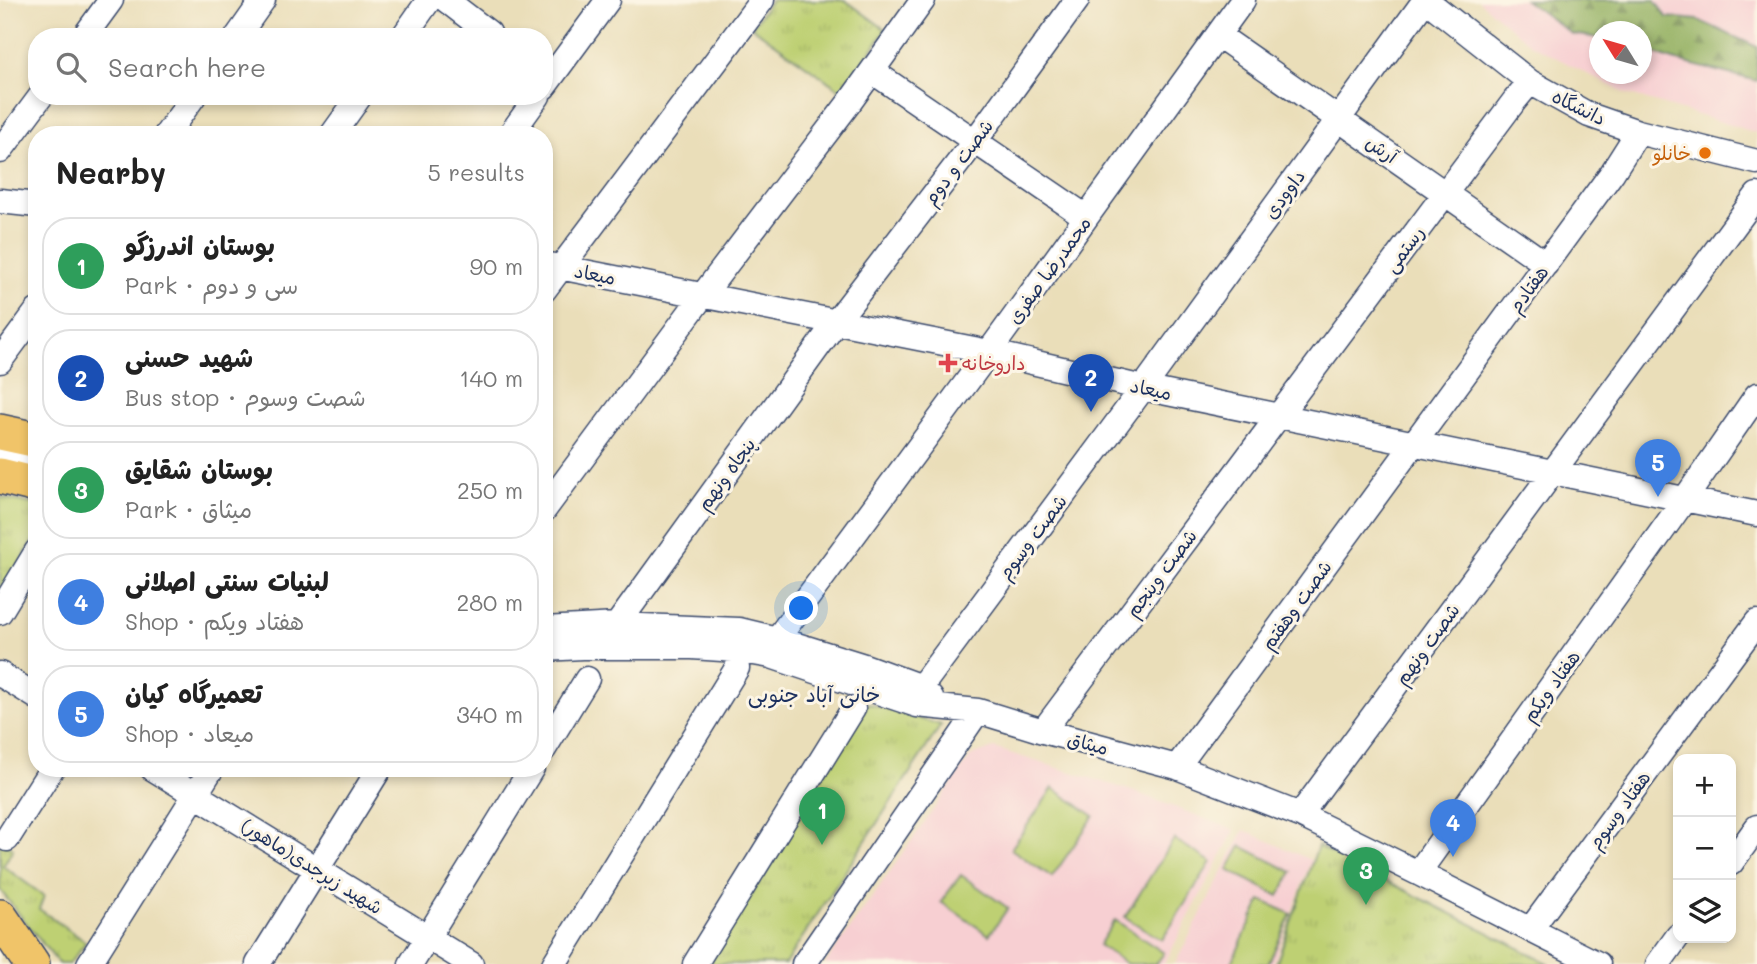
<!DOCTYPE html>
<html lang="en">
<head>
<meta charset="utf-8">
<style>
  body { margin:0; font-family:Mali,"Playpen Sans Arabic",sans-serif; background:#f6f6f6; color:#222 }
  .controls { position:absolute; right:21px; bottom:21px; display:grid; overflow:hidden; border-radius:14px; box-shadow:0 4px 10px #0003 }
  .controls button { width:63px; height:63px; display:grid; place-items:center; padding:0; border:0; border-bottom:2px solid #e0e0e0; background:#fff; color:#222; font:35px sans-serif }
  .compass { position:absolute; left:1589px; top:21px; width:63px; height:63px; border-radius:50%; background:#fff; box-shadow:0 4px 10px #0003; rotate:307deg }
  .you { position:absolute; left:802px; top:609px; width:24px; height:24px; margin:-18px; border:5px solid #fff; border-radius:50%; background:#1a73e8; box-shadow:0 0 0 10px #1a73e833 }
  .badge { display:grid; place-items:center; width:46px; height:46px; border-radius:50%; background:#111827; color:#fff; font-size:23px; font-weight:700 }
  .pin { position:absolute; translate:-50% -58px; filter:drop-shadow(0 2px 4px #0008) }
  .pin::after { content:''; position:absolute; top:37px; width:24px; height:21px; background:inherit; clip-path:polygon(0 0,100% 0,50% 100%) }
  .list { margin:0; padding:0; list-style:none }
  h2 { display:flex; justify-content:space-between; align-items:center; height:91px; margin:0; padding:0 28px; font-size:30px }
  h2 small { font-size:23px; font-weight:400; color:#767676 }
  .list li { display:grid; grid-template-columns:46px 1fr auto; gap:21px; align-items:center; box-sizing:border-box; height:98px; margin:0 14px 14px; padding:0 14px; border:2px solid #e0e0e0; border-radius:28px }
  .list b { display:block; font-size:26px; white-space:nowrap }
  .list p { margin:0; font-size:23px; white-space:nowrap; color:#767676 }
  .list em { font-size:23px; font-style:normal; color:#767676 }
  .icon { flex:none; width:38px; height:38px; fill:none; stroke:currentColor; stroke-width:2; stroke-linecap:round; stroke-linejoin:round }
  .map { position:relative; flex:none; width:1757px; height:964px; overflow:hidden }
  .search { position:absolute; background:#fff; box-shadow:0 4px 10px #0003; left:28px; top:28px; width:525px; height:77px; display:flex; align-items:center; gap:18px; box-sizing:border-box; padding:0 24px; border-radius:28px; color:#767676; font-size:26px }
  .panel { position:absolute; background:#fff; box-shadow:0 4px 10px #0003; left:28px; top:126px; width:525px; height:651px; border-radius:28px }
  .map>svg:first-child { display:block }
</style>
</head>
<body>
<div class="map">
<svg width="1757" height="964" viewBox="0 0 1757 964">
  <defs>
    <pattern id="forest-firs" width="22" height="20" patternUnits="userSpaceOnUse" patternTransform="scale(1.75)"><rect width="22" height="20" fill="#96b265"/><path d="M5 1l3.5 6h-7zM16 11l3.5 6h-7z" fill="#7a9156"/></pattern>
    <pattern id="park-tufts" width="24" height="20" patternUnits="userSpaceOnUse" patternTransform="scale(1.75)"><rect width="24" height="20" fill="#bed073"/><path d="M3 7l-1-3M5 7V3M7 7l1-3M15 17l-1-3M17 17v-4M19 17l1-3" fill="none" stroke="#a3b366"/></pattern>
  </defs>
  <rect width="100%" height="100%" fill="#fcf5e5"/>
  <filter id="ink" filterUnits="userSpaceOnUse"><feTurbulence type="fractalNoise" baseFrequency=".0143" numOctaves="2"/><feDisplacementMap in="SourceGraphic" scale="14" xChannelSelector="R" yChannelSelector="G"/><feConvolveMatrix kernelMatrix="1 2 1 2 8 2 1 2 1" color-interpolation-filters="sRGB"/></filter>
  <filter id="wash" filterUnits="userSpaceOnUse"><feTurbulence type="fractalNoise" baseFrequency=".00686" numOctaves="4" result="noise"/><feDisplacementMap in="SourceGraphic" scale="28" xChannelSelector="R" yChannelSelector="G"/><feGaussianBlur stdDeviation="1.57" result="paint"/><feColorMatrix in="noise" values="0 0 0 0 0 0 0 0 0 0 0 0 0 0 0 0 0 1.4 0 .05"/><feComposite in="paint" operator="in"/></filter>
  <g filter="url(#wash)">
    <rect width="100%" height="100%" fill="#eadeb9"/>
    <path fill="#f7cfd2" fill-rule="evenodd" d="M1478 0H1757V133L1624 93 1530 44ZM1600 32H1642V74H1600Z
      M994 748 1132 791 1235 830 1164 964H825L971 756Z
      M1244 830 1311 860 1273 964H1175Z"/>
    <path fill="#bed073" stroke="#6c8068" stroke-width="2" d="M1053 788 1094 816 1052 877 1011 849Z
      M1174 839 1211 862 1162 940 1125 917Z
      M1241 846 1292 872 1279 896 1228 870Z
      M961 875 1008 908 989 935 941 902Z
      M1261 900 1291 914 1268 964H1231Z
      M1115 920 1164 953 1156 964H1127L1099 945Z"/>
    <path fill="url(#forest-firs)" stroke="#587062" stroke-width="2" d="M1525 0H1654L1667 17 1698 20 1757 47V81L1673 60 1642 49V32H1600L1599 38 1572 34Z"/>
    <path fill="url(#park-tufts)" stroke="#6c8068" stroke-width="2" d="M771 0H845L886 30 842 91 752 27Z
      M0 497 37 505V536L3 589 0 588Z
      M867 703 941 725 785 964H709Z
      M0 838 13 849 3 866 44 896 39 909 86 942 69 964H59L0 890Z
      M1318 846 1550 964H1276Z"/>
  </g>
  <g filter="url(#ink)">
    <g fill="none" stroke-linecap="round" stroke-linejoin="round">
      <g stroke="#3a496c" stroke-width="27">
        <path id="minor" d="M446 0 489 33
          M1426 0 1530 82 1589 115 1638 132 1757 162
          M1218 35 1546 264
          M84 37 111 0
          M237 37 263 0
          M403 37 429 0
          M872 71 1086 217
          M544 87 608 0
          M166 135 194 96
          M332 135 360 96
          M510 135 538 96
          M0 151 41 96
          M0 201 37 205
          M544 264 989 352 1143 388 1757 514
          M544 290 762 0
          M0 361 37 311
          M0 452 37 461
          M544 510 703 295 849 103 923 0
          M0 612 37 551
          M617 625 836 322 975 141 1077 0
          M544 629 617 625 739 630 777 639 864 666 921 687 931 698
          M544 649 582 647H692L737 650 771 656 917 705 978 711 1043 731 1177 767 1300 815 1418 873 1598 964
          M771 656 777 639 989 352 1243 0
          M0 674 37 697
          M921 687 1143 388 1425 0
          M1043 731 1515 100 1530 82
          M544 749 587 679
          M1177 767 1612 173 1638 132
          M152 768 471 964
          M1300 815 1757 195
          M7 839 52 768
          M1731 863 1757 827
          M1418 873 1685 499 1757 395
          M1530 930 1757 622
          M89 964 212 768
          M258 964 380 768
          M411 964 532 768
          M554 964 737 668
          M695 964 853 709
          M804 964 978 711
          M1658 964 1678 936"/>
      </g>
      <g stroke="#3a496c" stroke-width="38">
        <path id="highway" d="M0 432 37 440
          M0 476 37 485
          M0 917 32 964"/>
      </g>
      <use href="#minor" stroke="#fff" stroke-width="24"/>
      <use href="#highway" stroke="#f0c469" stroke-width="35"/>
    </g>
  </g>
  <circle fill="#e8710a" stroke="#fcf5e5" stroke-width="2.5" cx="1705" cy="153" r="7"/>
  <path fill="#e0444e" stroke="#fcf5e5" stroke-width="2.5" d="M944.5 352.5h7v7h7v7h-7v7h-7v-7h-7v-7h7z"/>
  <g text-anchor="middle" stroke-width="6" stroke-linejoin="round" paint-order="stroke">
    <g font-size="19" fill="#1b2f5e" stroke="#fcf5e5">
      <text transform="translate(1579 107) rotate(26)" y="7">دانشگاه</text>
      <text transform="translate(1382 149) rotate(35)" y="7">آرش</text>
      <text transform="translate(958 162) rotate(-53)" y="7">شصت و دوم</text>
      <text transform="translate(1284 194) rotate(-54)" y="7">داوودی</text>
      <text transform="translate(1404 249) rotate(-53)" y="7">رستمی</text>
      <text transform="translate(1049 270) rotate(-54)" y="7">محمدرضا صفری</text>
      <text transform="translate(595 274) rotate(11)" y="7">میعاد</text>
      <text transform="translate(1528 289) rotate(-54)" y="7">هفتادم</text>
      <text transform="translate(1151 389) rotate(12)" y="7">میعاد</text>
      <text transform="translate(726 474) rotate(-54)" y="7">پنجاه ونهم</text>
      <text transform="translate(1032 537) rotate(-53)" y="7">شصت وسوم</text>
      <text transform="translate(1161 573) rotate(-53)" y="7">شصت وپنجم</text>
      <text transform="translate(1296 605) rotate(-54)" y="7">شصت وهفتم</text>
      <text transform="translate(1427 644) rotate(-54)" y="7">شصت ونهم</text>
      <text transform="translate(1551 686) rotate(-54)" y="7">هفتاد ویکم</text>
      <text transform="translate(1088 743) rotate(15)" y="7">میثاق</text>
      <text transform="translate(1619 810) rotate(-54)" y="7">هفتاد وسوم</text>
      <text transform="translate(312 866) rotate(32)" y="7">شهید زبرجدی(ماهور)</text>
    </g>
    <g font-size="19" fill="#c56008" stroke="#fcf5e5" text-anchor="end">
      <text x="1691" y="160">خانلو</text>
    </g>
    <g font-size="19" fill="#be3a42" stroke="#fcf5e5" text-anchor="start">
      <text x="962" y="370">داروخانه</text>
    </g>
    <g font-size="21" fill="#1b2f5e" stroke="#fcf5e5">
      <text x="814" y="702">خانی آباد جنوبی</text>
    </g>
  </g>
</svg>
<div class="controls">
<button>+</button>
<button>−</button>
<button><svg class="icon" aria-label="layers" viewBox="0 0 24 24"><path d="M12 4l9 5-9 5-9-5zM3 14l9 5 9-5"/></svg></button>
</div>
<svg class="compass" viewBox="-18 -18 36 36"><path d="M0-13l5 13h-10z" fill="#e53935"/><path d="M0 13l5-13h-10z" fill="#767676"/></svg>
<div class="you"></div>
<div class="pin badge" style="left:822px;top:845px;background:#2e9e5b">1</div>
<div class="pin badge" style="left:1091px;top:412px;background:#1a4fb4">2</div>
<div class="pin badge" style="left:1366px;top:905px;background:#2e9e5b">3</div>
<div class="pin badge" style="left:1453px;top:857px;background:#3f7fe0">4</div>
<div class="pin badge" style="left:1658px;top:497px;background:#3f7fe0">5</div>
<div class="search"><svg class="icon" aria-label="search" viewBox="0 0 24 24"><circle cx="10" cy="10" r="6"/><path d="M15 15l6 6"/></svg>Search here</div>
<section class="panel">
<h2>Nearby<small>5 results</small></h2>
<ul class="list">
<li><span class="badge" style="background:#2e9e5b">1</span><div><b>بوستان اندرزگو</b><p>Park · سی و دوم</p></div><em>90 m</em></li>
<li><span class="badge" style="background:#1a4fb4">2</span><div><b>شهید حسنی</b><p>Bus stop · شصت وسوم</p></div><em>140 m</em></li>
<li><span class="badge" style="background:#2e9e5b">3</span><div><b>بوستان شقایق</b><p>Park · میثاق</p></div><em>250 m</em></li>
<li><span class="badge" style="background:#3f7fe0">4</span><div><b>لبنیات سنتی اصلانی</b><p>Shop · هفتاد ویکم</p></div><em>280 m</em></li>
<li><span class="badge" style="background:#3f7fe0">5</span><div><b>تعمیرگاه کیان</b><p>Shop · میعاد</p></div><em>340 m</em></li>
</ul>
</section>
</div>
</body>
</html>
